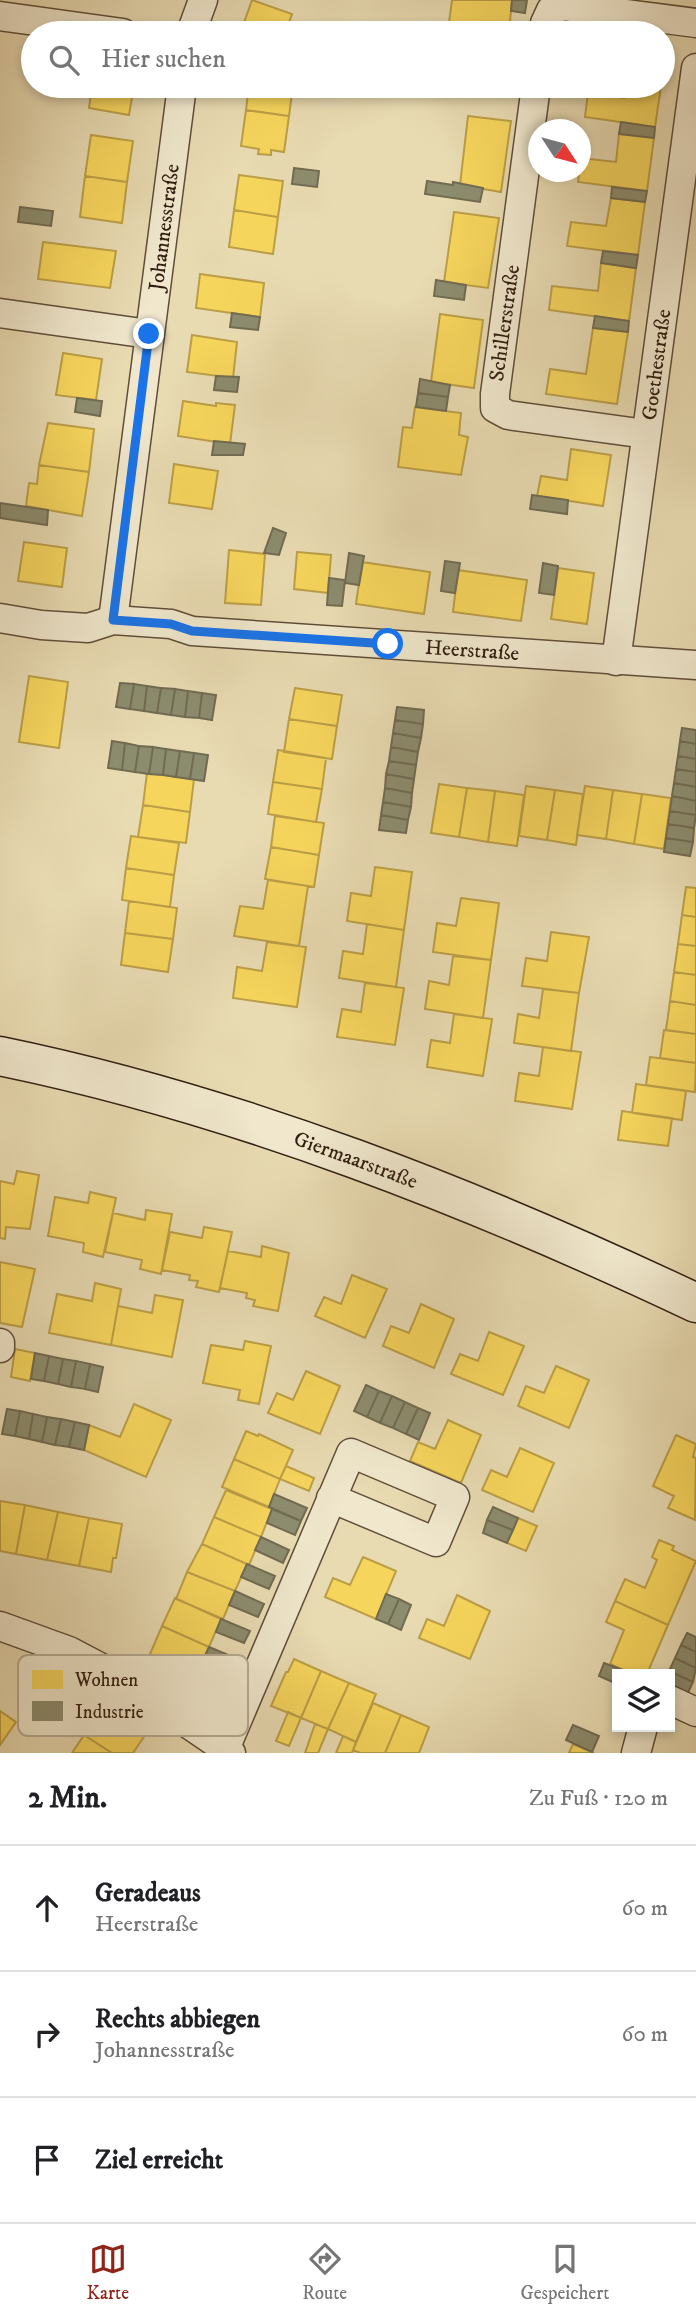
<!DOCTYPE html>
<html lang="de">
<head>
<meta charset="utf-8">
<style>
  body { margin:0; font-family:"IM FELL DW Pica",serif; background:#f2f2f2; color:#202124 }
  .controls { position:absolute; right:21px; bottom:21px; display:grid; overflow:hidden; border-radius:0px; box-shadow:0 4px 10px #0003 }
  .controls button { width:63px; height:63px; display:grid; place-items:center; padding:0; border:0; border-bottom:2px solid #e0e0e0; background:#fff; color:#202124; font:35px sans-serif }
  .compass { position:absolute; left:528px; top:119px; width:63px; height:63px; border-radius:50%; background:#fff; box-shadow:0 4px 10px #0003; rotate:126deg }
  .stop { position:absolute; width:21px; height:21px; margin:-16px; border:5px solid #1a73e8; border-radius:50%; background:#fff }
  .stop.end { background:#1a73e8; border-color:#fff; box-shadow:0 2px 7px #0008 }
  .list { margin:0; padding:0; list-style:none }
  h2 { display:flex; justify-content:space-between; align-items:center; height:91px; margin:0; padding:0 28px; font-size:30px }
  h2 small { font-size:23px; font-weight:400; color:#757577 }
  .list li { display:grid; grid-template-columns:46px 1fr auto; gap:21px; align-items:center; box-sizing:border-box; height:126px; padding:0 28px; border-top:2px solid #e0e0e0 }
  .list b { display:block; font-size:26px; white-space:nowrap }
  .list p { margin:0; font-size:23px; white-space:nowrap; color:#757577 }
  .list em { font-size:23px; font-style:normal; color:#757577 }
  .icon { flex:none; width:38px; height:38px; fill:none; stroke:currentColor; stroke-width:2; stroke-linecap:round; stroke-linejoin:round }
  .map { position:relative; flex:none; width:696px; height:1753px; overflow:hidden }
  .search { position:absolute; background:#fff; box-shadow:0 4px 10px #0003; left:21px; right:21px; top:21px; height:77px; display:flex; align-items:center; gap:18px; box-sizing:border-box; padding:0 24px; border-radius:38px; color:#757577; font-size:26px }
  .sheet { height:469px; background:#fff }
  nav { display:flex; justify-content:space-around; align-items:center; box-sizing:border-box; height:98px; border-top:2px solid #e0e0e0; background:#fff; font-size:19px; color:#757577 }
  nav a { display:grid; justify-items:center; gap:4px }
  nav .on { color:#8f2418 }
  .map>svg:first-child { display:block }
</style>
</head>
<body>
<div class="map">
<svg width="696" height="1753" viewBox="0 0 696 1753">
  <rect width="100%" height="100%" fill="#e8dab1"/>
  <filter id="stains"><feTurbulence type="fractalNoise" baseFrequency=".00286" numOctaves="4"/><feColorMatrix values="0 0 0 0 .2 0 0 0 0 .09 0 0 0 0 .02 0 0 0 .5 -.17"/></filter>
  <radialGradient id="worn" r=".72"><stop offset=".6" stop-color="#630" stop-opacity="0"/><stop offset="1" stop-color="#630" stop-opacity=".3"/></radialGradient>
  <path fill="#f6d55c" stroke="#bb9e46" stroke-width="2" d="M252 0 292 14 285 33H248L241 31Z
    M452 0H512L509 32 449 23Z
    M92 86H134L129 115 89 108Z
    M249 86H293L289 116 246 110Z
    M626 86H661L655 127 585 117 588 93 624 98Z
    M246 110 289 116 284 152 271 150V155L258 154 259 149 241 146Z
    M468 116 511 121 501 192 460 185Z
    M619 134 654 138 647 191 578 182 581 158 616 162Z
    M91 135 133 141 127 182 85 176Z
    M239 175 283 181 278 217 234 210Z
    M85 176 127 182 122 223 80 217Z
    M611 198 645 202 638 255 567 246 571 222 606 226Z
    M234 210 278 217 273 254 229 247Z
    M454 212 499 218 488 288 444 282Z
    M43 242 116 251 110 288 38 279Z
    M601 263 636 268 629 321 549 310 552 286 598 291Z
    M200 274 264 283 260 317 196 308Z
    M440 314 483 320 474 388 431 382Z
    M593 328 628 332 617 404 546 394 550 369 586 374Z
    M192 335 237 342 233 378 187 372Z
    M63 353 102 359 96 400 56 395Z
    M183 401 216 406V403L235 405 230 444 178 436Z
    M415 407 461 413 459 435 468 437 461 475 398 467 403 427 412 428Z
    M48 423 94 429 89 472 39 465Z
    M571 449 611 455 603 506 537 496 541 476 567 480Z
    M174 464 218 471 212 509 169 503Z
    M39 465 89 472 82 516 26 506 29 483 37 484Z
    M24 542 67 548 62 587 18 581Z
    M229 550 265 554 261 605 225 603Z
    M297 552 331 555 328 593 294 589Z
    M362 562 430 572 424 614 356 604Z
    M558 568 594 573 587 624 551 619Z
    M458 570 527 580 521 621 453 612Z
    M29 676 68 682 59 748 19 742Z
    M295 688 342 695 337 726 289 719Z
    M289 719 337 726 332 759 284 752Z
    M278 750 326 758 322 789 273 782Z
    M147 773 194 779 190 812 143 805Z
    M273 782 322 789 316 822 268 814Z
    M439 784 467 788 459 837 431 833Z
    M526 786 555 790 547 840 519 836Z
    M585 786 613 790 606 839 577 835Z
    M467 788 495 791 488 842 459 837Z
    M555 790 583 794 576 845 547 840Z
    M613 790 642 794 634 844 606 839Z
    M495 791 524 795 517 846 488 842Z
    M642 794 671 798 664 849 634 844Z
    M143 805 190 812 186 843 138 837Z
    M275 816 324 823 319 855 271 847Z
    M131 836 179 843 174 875 126 868Z
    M271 847 319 855 314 887 265 879Z
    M375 867 412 872 404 930 347 921 351 893 371 896Z
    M126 868 174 875 170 907 122 900Z
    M268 880 308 886 299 946 234 936 240 906 263 909Z
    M686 887 696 888V917L682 915Z
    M461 898 499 903 491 960 433 952 437 923 456 926Z
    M129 901 177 908 173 939 125 933Z
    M682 915 696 917V946L678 944Z
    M367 924 404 930 396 987 339 978 343 951 363 954Z
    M551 932 589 937 579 993 522 986 526 958 547 961Z
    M125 933 173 939 168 972 121 965Z
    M267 942 306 947 297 1007 233 998 237 967 262 971Z
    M678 944 696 946V975L674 972Z
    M453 956 491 960 483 1018 425 1009 429 981 449 985Z
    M674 972 696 975V1005L670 1001Z
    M365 983 404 988 395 1045 337 1037 342 1009 361 1012Z
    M543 989 579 993 571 1051 514 1043 518 1014 539 1018Z
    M670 1001 696 1005V1034L666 1030Z
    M454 1014 492 1019 483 1076 427 1067 431 1040 450 1043Z
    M664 1030 696 1034V1063L660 1058Z
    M543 1047 581 1052 572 1109 515 1101 519 1073 539 1076Z
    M650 1057 696 1063 695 1092 646 1085Z
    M636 1084 686 1091 682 1120 632 1113Z
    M622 1111 672 1118 668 1146 618 1140Z
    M17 1171 39 1175 30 1229 6 1227 5 1239 0 1238V1181L14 1184Z
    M90 1192 116 1198 103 1257 83 1252 84 1243 48 1236 55 1197 88 1203Z
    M146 1210 172 1214 161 1274 140 1269 142 1260 105 1252 113 1213 145 1220Z
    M204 1227 232 1232 219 1292 196 1287 198 1281 189 1280 190 1275 162 1270 170 1232 202 1238Z
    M262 1246 289 1253 278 1311 253 1306 255 1300 246 1298 247 1293 220 1288 228 1251 261 1257Z
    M0 1262 35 1269 22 1327 0 1323Z
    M352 1275 387 1289 365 1338 315 1316 324 1297 341 1304Z
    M95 1283 121 1289 111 1345 49 1333 57 1294 92 1301Z
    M155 1295 183 1300 172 1357 111 1345 118 1306 152 1313Z
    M421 1304 454 1319 434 1368 383 1346 391 1326 409 1333Z
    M489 1332 524 1346 503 1395 451 1374 460 1354 478 1361Z
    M245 1341 271 1346 259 1404 238 1400 240 1390 203 1383 211 1345 243 1350Z
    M15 1349 35 1353 30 1381 11 1377Z
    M556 1366 589 1380 569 1428 518 1406 526 1386 544 1393Z
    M306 1371 340 1386 320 1434 268 1413 277 1393 293 1400Z
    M134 1404 171 1420 146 1477 84 1450 89 1425 120 1437Z
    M448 1420 481 1435 461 1483 410 1461 418 1442 435 1449Z
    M246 1431 258 1436 259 1434 293 1450 280 1479 234 1459Z
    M676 1435 696 1444 693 1457 696 1458 695 1520 668 1508 674 1496 653 1486Z
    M520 1448 554 1463 533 1512 482 1490 491 1470 507 1477Z
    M234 1459 280 1479 269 1507 222 1487Z
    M286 1466 314 1478 309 1491 280 1479Z
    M226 1490 272 1509 261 1537 214 1517Z
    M0 1501 25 1505 16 1554 0 1551Z
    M25 1505 58 1512 47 1560 16 1554Z
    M58 1512 89 1518 79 1566 47 1560Z
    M214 1517 261 1537 249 1565 202 1544Z
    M89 1518 122 1524 116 1558H113L111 1572 79 1566Z
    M518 1518 537 1526 526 1551 507 1543Z
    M659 1540 674 1546 672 1550 696 1561 668 1625 615 1601 625 1579 645 1588 657 1560 652 1557Z
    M202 1544 247 1564 235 1591 187 1572Z
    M363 1557 396 1571 376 1619 325 1597 333 1578 350 1585Z
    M187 1572 235 1591 223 1619 176 1599Z
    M457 1595 490 1611 470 1659 419 1638 427 1619 444 1626Z
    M175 1598 221 1619 209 1647 162 1626Z
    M615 1601 668 1625 647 1674H632L610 1664 624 1630 606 1622Z
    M162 1626 209 1647 196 1676 162 1662 163 1659 150 1654Z
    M294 1659 321 1671 301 1718 271 1706 286 1672H288Z
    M321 1671 349 1683 328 1729 301 1718Z
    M349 1683 376 1694 356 1742 328 1729Z
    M373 1703 401 1715 385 1753H360L353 1750Z
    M101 1709 129 1728 131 1725 145 1735 133 1753H112L84 1735Z
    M0 1711 16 1722 0 1745Z
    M288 1712 301 1718 289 1746 276 1741Z
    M401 1715 429 1727 419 1753H385Z
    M315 1724 328 1729 318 1753H305Z
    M84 1735 112 1753H72Z
    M343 1736 356 1742 352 1753H336Z
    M573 1744 592 1752 594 1753H569Z"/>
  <path fill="#8c8c6e" stroke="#716b52" stroke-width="2" d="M512 0H527L525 13 511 11Z
    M663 43 667 44 665 58 663 57Z
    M621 122 655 127 654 138 619 134Z
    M294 168 319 171 317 187 292 184Z
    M427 181 453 185V182L483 188 480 202 425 194Z
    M612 187 647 191 645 202 611 198Z
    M20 207 53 211 51 226 18 222Z
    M603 251 638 255 636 268 601 263Z
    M436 280 466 285 464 300 434 296Z
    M232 313 260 317 258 330 230 327Z
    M595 316 629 321 628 332 593 328Z
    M216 376 239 377 237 392 214 390Z
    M420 379 450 385 448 397 418 393Z
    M418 393 448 397 446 411 416 407Z
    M77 398 102 401 100 416 75 412Z
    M214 441 245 444 243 455H212Z
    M532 495 568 500 567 514 530 509Z
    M0 503 48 510 47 525 0 518Z
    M273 528 286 533 279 555 264 553Z
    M349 553 364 556 359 585 345 583Z
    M445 561 460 563 455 593 441 591Z
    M543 563 558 566 554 595 539 593Z
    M329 578 345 580 342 606 327 605Z
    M120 683 134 684 130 709 116 707Z
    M134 684 147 686 144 711 130 709Z
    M147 686 161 688 157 713 144 711Z
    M161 688 175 689 171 715 157 713Z
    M175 689 188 691 185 717 171 715Z
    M188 691 202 693 199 718 185 717Z
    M202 693 216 695 212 720 199 718Z
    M397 707 424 710 423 724 395 720Z
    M395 720 423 724 421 738 393 733Z
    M682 728 696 730V744L680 741Z
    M393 733 421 738 418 752 391 747Z
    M112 741 125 743 122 770 108 768Z
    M680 741 696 744V759L678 756Z
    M125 743 139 746 135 772 122 770Z
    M139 746 153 747 149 774 135 772Z
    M153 747 166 749 163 775 149 774Z
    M391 747 418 752 416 765 389 761Z
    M166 749 180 751 176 777 163 775Z
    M180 751 194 753 190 779 176 777Z
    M194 753 208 755 204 781 190 779Z
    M678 756 696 759V772L676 769Z
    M389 761 416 765 414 779 386 774Z
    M676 769 696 772V787L674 783Z
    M386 774 414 779 412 793 385 788Z
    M674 783 696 787V801L672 796Z
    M385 788 412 793 411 807 383 802Z
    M672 796 696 801V815L670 811Z
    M383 802 411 807 408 820 381 815Z
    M670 811 696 815 694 828 668 824Z
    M381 815 408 820 406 833 379 830Z
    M668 824 694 828 693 842 666 838Z
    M666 838 693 842 690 856 664 852Z
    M35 1353 49 1356 44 1381 31 1379Z
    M49 1356 63 1359 58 1384 44 1381Z
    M63 1359 76 1361 71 1387 58 1384Z
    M76 1361 90 1364 85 1389 71 1387Z
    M90 1364 103 1367 98 1392 85 1389Z
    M366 1385 379 1391 367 1417 354 1411Z
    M379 1391 392 1396 380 1423 367 1417Z
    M392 1396 405 1402 393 1428 380 1423Z
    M405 1402 418 1408 406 1434 393 1428Z
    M418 1408 430 1413 419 1440 406 1434Z
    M7 1409 20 1411 15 1436 2 1434Z
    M20 1411 33 1414 29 1439 15 1436Z
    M33 1414 47 1417 42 1442 29 1439Z
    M47 1417 61 1419 55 1445 42 1442Z
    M61 1419 75 1422 69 1447 55 1445Z
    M75 1422 89 1425 84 1450 69 1447Z
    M274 1494 307 1508 301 1521 269 1507Z
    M493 1507 518 1518 513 1530 487 1520Z
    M272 1509 301 1521 295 1535 267 1523Z
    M487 1520 513 1530 507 1543 483 1533Z
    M261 1537 289 1550 283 1563 255 1550Z
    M247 1564 275 1576 269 1589 241 1577Z
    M235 1591 264 1604 258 1617 229 1605Z
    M386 1594 399 1599 388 1624 376 1619Z
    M399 1599 411 1605 401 1630 388 1624Z
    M221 1619 250 1631 244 1643 216 1632Z
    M687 1633 696 1637V1652L681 1645Z
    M681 1645 696 1652V1668L675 1658Z
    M209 1647 238 1659 232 1671 203 1660Z
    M675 1658 696 1668 693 1682 669 1671Z
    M604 1663 628 1672 627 1674H617V1684L599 1676Z
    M669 1671 693 1682 687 1695 670 1687V1674H668Z
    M573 1725 599 1736 592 1752 566 1740Z"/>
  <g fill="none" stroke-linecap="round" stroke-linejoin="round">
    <g stroke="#604e3a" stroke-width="31">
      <g id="minor">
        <path d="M0 16 123 33"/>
        <path d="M191 33 203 0"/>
        <path d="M543 33 545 23 551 10 564 6 696 23"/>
        <path d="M536 86 495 394V408L508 415 646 434"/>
        <path d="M0 313 149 334"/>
        <path id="s1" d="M0 618 41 625 88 628 113 620 171 624 192 631 696 665"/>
        <path id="s2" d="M113 620 182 86"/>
        <path id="s3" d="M616 661 696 68"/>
        <path d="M0 1343V1348"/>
        <path d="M0 1626 69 1651 124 1680 231 1753"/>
        <path d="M670 1700 696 1712"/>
        <path d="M225 1749 351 1453 455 1497 436 1542 331 1498"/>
        <path d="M636 1753 643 1727"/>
      </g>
    </g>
    <g stroke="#321f12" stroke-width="41">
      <g id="secondary">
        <path id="s4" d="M0 1056C239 1105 476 1199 696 1303"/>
      </g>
    </g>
    <use href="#minor" stroke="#f0e7cc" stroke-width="28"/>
    <use href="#secondary" stroke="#f0e7cc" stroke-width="38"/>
  </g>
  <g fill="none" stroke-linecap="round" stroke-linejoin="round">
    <path stroke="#1a73e8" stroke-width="9" d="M149 334 113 620 171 624 192 631 388 644"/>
  </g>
  <g text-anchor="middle" stroke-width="7" stroke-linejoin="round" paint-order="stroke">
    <g font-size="21" fill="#321f12" stroke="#f0e7cc">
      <text dy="7" stroke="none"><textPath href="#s2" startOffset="396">Johannesstraße</textPath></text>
      <text transform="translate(504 323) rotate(-82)" y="7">Schillerstraße</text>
      <text dy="7" stroke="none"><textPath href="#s3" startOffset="299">Goethestraße</textPath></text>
      <text dy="7" stroke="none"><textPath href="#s1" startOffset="476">Heerstraße</textPath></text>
      <text dy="7" stroke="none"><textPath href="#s4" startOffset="371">Giermaarstraße</textPath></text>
    </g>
  </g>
  <rect x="18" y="1655" width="230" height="81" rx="10" fill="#f0e7cc" stroke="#b7ab94" stroke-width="2"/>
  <rect x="32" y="1670" width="31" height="19" fill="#f6d55c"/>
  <rect x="32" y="1701" width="31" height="20" fill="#8c8c6e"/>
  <g font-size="19" fill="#321f12">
    <text x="75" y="1686">Wohnen</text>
    <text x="75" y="1718">Industrie</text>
  </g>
  <rect width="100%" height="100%" filter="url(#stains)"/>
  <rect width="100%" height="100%" fill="url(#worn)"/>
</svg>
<div class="controls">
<button><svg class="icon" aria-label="layers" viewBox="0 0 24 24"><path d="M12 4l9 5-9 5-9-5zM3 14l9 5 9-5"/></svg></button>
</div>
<svg class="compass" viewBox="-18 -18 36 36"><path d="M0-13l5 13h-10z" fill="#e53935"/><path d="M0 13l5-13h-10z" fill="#757577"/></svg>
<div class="stop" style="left:388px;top:644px"></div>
<div class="stop end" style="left:149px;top:334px"></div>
<div class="search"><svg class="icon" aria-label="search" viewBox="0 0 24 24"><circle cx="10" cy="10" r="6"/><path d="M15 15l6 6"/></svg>Hier suchen</div>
</div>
<section class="sheet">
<h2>2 Min.<small>Zu Fuß · 120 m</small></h2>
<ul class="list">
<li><svg class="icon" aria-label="ahead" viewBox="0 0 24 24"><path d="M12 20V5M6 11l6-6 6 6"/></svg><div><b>Geradeaus</b><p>Heerstraße</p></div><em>60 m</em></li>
<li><svg class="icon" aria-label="right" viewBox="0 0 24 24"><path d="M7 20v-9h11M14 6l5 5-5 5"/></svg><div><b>Rechts abbiegen</b><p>Johannesstraße</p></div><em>60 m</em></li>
<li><svg class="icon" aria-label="arrive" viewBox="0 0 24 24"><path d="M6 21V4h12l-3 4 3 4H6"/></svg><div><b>Ziel erreicht</b></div></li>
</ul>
</section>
<nav>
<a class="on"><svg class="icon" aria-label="map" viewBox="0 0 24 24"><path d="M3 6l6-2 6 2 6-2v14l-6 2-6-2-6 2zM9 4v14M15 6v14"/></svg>Karte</a>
<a><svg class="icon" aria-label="directions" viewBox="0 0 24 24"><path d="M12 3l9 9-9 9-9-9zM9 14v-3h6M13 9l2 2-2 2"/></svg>Route</a>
<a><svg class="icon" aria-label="saved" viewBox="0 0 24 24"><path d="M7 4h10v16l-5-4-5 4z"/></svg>Gespeichert</a>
</nav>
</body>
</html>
